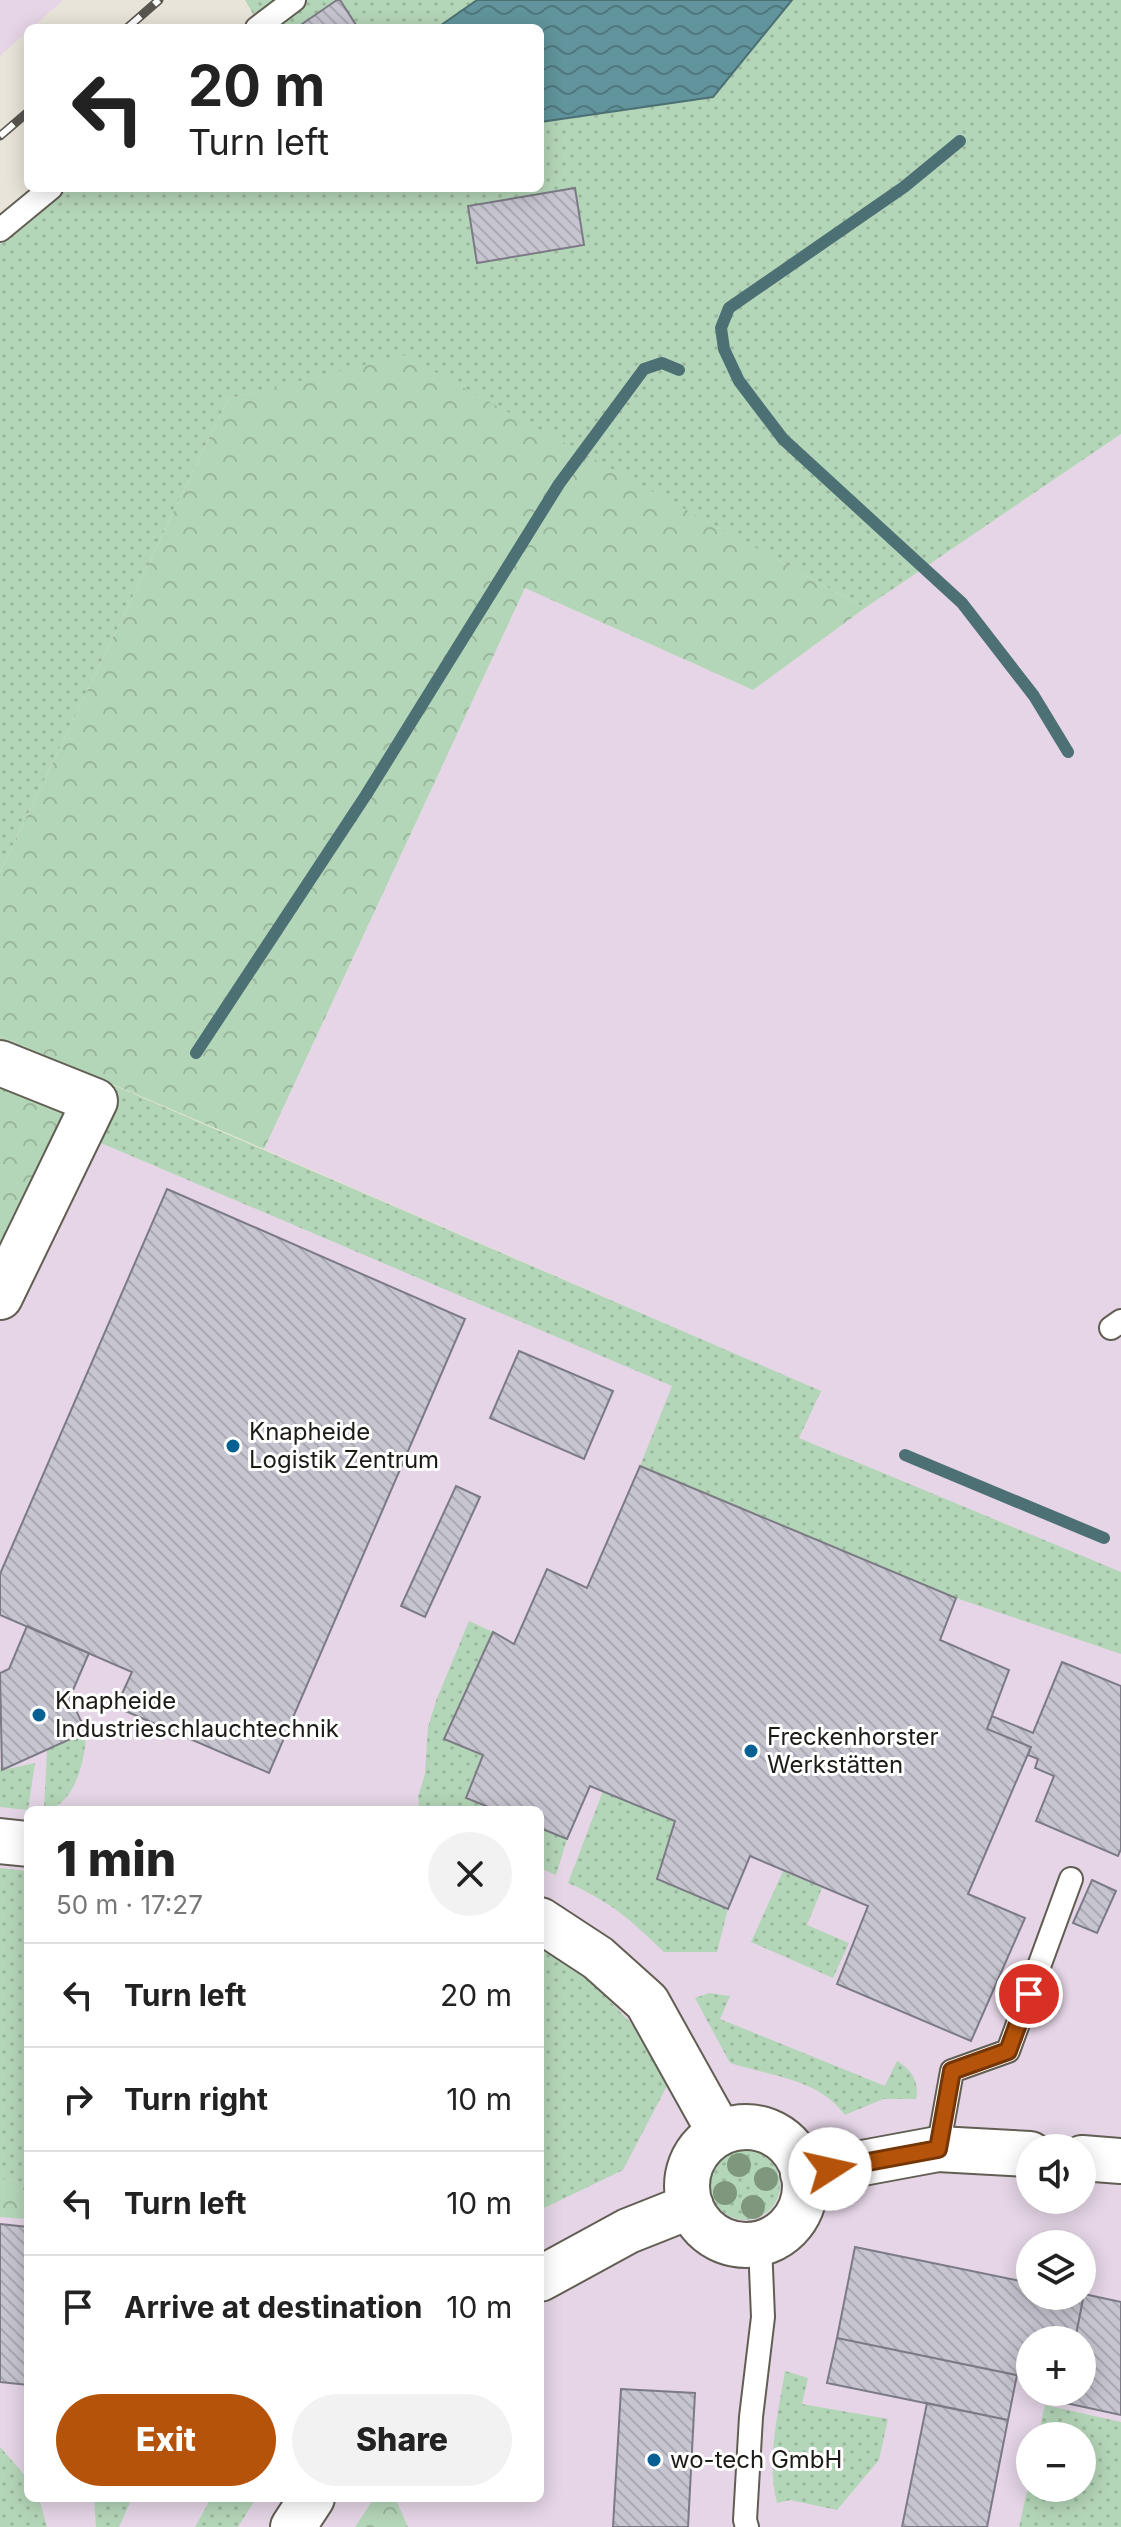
<!DOCTYPE html>
<html lang="en">
<head>
<meta charset="utf-8">
<style>
	body { margin:0; font-family:Inter,sans-serif; background:#f2f2f2; color:#222; height:100vh; display:flex; flex-direction:column; font-size:30px; white-space:nowrap }
	* { box-sizing:border-box; margin:0 }
	p { font-size:26px; color:#767676 }
	.icon { flex:none; width:44px; height:44px; fill:none; stroke:currentColor; stroke-width:2; stroke-linecap:round; stroke-linejoin:round }
	.map { position:relative; flex:1; overflow:hidden }
	.details { position:absolute; left:24px; top:1806px; width:520px; height:696px; display:flex; flex-direction:column; background:#fff; border-radius:12px; box-shadow:0 4px 20px #0003 }
	.details>* { flex:none }
	.top-card { position:absolute; left:24px; top:24px; width:520px; height:168px; border-radius:12px; box-shadow:0 4px 20px #0003; background:#fff; color:#222; overflow:hidden }
	.buttons { position:absolute; left:1016px; top:2134px; display:grid; gap:16px }
	.buttons a { display:grid; place-items:center; width:80px; height:80px; border-radius:50%; background:#fff; box-shadow:0 4px 20px #0003; font-size:40px }
	.pin { position:absolute; display:grid; place-items:center; width:68px; height:68px; color:#fff; margin:-34px; border:4px solid #fff; border-radius:50%; box-shadow:0 2px 8px #0007 }
	.me { position:absolute; width:88px; margin:-44px; rotate:80deg; stroke-linejoin:round; filter:drop-shadow(0 0 6px #0008) }
	.turn { display:flex; align-items:center; gap:28px; height:168px; padding:0 32px; font-size:36px }
	.turn .icon { width:104px; height:104px; stroke-width:2.5 }
	.turn b { display:block; font-size:56px; line-height:68px }
	.round { display:grid; place-items:center; flex:none; width:84px; height:84px; border-radius:42px; background:#f2f2f2 }
	.head { display:flex; align-items:center; justify-content:space-between; height:136px; padding:0 32px }
	h1 { font-size:48px; font-weight:800; line-height:60px }
	.action { display:flex; gap:16px; margin-top:auto; padding:16px 32px }
	.action a { flex:1; height:92px; border-radius:48px; background:#b45309; color:#fff; font-size:32px; font-weight:800; line-height:92px; text-align:center }
	.action a+a { background:#f2f2f2; color:#222 }
	ul { padding:0; list-style:none }
	li { display:flex; align-items:center; gap:24px; height:104px; padding:0 32px; border-top:2px solid #e0e0e0 }
	li div { flex:1 }
	li b { display:block; font-size:30px }
	li em { font-style:normal }
	.map>svg:first-child { display:block }
</style>
</head>
<body>
<div class="map">
<svg width="1121" height="2527" viewBox="0 0 1121 2527">
	<defs>
		<pattern id="green-dots" width="8" height="8" patternUnits="userSpaceOnUse" patternTransform="scale(2)"><rect width="8" height="8" fill="#b4d6b8"/><path d="M2 2h.1M6 6h.1" fill="none" stroke="#9ab79d" stroke-width="1.8" stroke-linecap="round"/></pattern>
		<pattern id="forest-crowns" width="20" height="18" patternUnits="userSpaceOnUse" patternTransform="scale(2)"><rect width="20" height="18" fill="#b4d6b8"/><path d="M2 6a3 3 0 1 1 6 0M12 15a3 3 0 1 1 6 0" fill="none" stroke="#9ab79d"/></pattern>
		<pattern id="water-waves" width="16" height="10" patternUnits="userSpaceOnUse" patternTransform="scale(2)"><rect width="16" height="10" fill="#61949c"/><path d="M0 5q4-4 8 0t8 0" fill="none" stroke="#4f787e"/></pattern>
		<pattern id="building-back-hatch" width="6" height="6" patternUnits="userSpaceOnUse" patternTransform="scale(2)"><rect width="6" height="6" fill="#c6c5d0"/><path d="M-1 5l2 2M0 0l6 6M5-1l2 2" fill="none" stroke="#aaa9b2"/></pattern>
	</defs>
	<rect width="100%" height="100%" fill="#e9e4d9"/>
	<!-- commercial -->
	<path fill="#e5d5e6" fill-rule="evenodd" d="M0 0H63L32 28H28V31L0 56Z
		M1121 434V2527H0V1100L798 1438 820 1391 264 1149 525 588 753 690 865 608ZM28 1810H540V2498H28ZM1030 2148H1082V2200H1030ZM1030 2244H1082V2296H1030ZM1030 2340H1082V2392H1030ZM1030 2436H1082V2488H1030Z"/>
	<!-- green -->
	<path fill="url(#green-dots)" d="M245 0H1121V434L865 608 404 356 228 399 0 872V244L68 188H540V28H261Z
		M0 1036 821 1391 799 1438 1121 1572V1654L956 1598 640 1466 672 1386 0 1100Z
		M469 1621 493 1632 444 1739 483 1755 466 1798 496 1810H419L418 1797 425 1774 428 1727 436 1701Z
		M86 1732C86 1758 75 1807 44 1810L47 1750Z
		M35 1763 28 1810 0 1807V1766L2 1770Z
		M603 1791 675 1821 657 1879 728 1909 717 1952H664C631 1920 611 1902 568 1883Z
		M540 1828 567 1839 556 1875 540 1868Z
		M0 1868 28 1871V2183L0 2179Z
		M783 1871 822 1888 807 1925 849 1943 833 1978 751 1942Z
		M540 1950 577 1966 639 2032 669 2082 623 2170 540 2210Z
		M709 1993 730 1996 720 2019 885 2086 897 2061C911 2069 920 2082 916 2099H883L845 2115C818 2078 770 2076 730 2063L695 1998Z
		M710 2185a35 35 0 1 1 70 0a35 35 0 1 1-70 0Z
		M785 2371 808 2378 802 2404 888 2419 879 2460 837 2510 790 2500 777 2503C766 2460 778 2415 785 2371Z
		M1045 2405 1121 2422V2527H1019L1030 2477V2488H1082V2436H1038Z
		M0 2447 28 2479V2498H39L47 2527H0Z
		M94 2498H132L119 2527H96Z
		M211 2498H256L238 2527H195Z"/>
	<!-- forest -->
	<path fill="url(#forest-crowns)" d="M404 355 865 608 753 690 525 588 264 1149 0 1036V872L228 399Z
		M0 1083 67 1107 0 1261Z
		M0 2179 28 2183V2219L0 2217Z
		M374 2498H395L408 2527H355Z"/>
	<!-- water -->
	<path fill="url(#water-waves)" stroke="#4d7074" stroke-width="2" d="M477 0H792L713 97 540 122V28H437Z"/>
	<g fill="none" stroke-linecap="round" stroke-linejoin="round">
		<!-- stream -->
		<path stroke="#4d7074" stroke-width="12" d="M960 141 904 187 729 308 721 328 724 349 739 381 783 439 962 603 1034 696 1068 752
			M196 1053 366 795 559 484 644 369 662 363 679 370
			M905 1455 1104 1538"/>
	</g>
	<!-- building -->
	<path fill="url(#building-back-hatch)" stroke="#7c7b85" stroke-width="2" d="M337 0H340L358 28H304L302 24Z
		M575 188 584 245 477 263 468 206Z
		M167 1189 465 1319 269 1773 116 1707 132 1672 0 1615V1574Z
		M519 1351 613 1391 584 1459 490 1418Z
		M640 1466 956 1598 940 1640 1009 1670 987 1729 1031 1747 968 1894 1025 1918 971 2041 837 1984 868 1906 750 1856 728 1909 657 1879 675 1821 590 1786 567 1839 540 1828V1810H496L466 1798 483 1755 444 1739 493 1632 514 1644 547 1569 587 1588Z
		M456 1486 480 1497 425 1617 401 1606Z
		M27 1626 89 1653 70 1697 86 1732 2 1770 0 1673 9 1669Z
		M1062 1662 1121 1686V1849L1118 1856 1036 1821 1054 1776 1035 1768 1038 1759 1028 1755 1031 1747 987 1729 992 1716 1033 1733Z
		M1092 1880 1116 1891 1097 1933 1073 1923Z
		M0 2224 28 2227V2385L0 2382Z
		M855 2247 1030 2283V2296L1084 2294 1075 2340H1030V2378L837 2338Z
		M1084 2294 1121 2302V2415L1061 2402 1064 2392H1082V2340H1075Z
		M837 2338 1017 2375 1008 2420 827 2383Z
		M621 2389 695 2393 688 2527H613Z
		M927 2403 1008 2420 987 2527H902Z"/>
	<g fill="none" stroke-linecap="round" stroke-linejoin="round">
		<defs>
			<path id="lane" d="M257 28 294 0
				M0 230 51 188
				M1111 1328 1121 1321
				M938 2149 952 2071 1008 2051 1071 1879
				M747 2527 745 2520 751 2417 763 2317 760 2244"/>
			<path id="street" d="M0 1063 95 1101 0 1297
				M0 1841 28 1844
				M540 1920 598 1958 647 2002 720 2133"/>
			<path id="secondary" d="M687 2186a59 59 0 1 1 118 0a59 59 0 1 1-118 0Z
				M1082 2158 1121 2161
				M803 2174 938 2149 1030 2154
				M540 2279 628 2231 691 2206
				M293 2527 312 2498"/>
		</defs>
		<!-- lane casing -->
		<use href="#lane" stroke="#625e54" stroke-width="26"/>
		<!-- street casing -->
		<use href="#street" stroke="#625e54" stroke-width="48"/>
		<!-- secondary casing -->
		<use href="#secondary" stroke="#625e54" stroke-width="48"/>
		<!-- lane -->
		<use href="#lane" stroke="#fff" stroke-width="22"/>
		<!-- street -->
		<use href="#street" stroke="#fff" stroke-width="44"/>
		<!-- secondary -->
		<use href="#secondary" stroke="#fff" stroke-width="44"/>
		<defs>
			<path id="rail" d="M127 28 159 0
				M0 136 28 112"/>
		</defs>
		<!-- rail casing -->
		<use href="#rail" stroke="#595650" stroke-width="9"/>
		<!-- rail -->
		<use href="#rail" stroke="#fff" stroke-width="6" stroke-dasharray="18" stroke-linecap="butt"/>
	</g>
	<!-- trees -->
	<g fill="#7f987d">
		<circle cx="739" cy="2165" r="12"/>
		<circle cx="766" cy="2179" r="12"/>
		<circle cx="725" cy="2193" r="12"/>
		<circle cx="753" cy="2207" r="12"/>
	</g>
	<g fill="none" stroke-linecap="round" stroke-linejoin="round">
		<defs>
			<path id="route" d="M830 2169 938 2149 952 2071 1008 2051 1029 1994"/>
		</defs>
		<!-- route casing -->
		<use href="#route" stroke="#753606" stroke-width="20"/>
		<!-- route -->
		<use href="#route" stroke="#b45309" stroke-width="14"/>
	</g>
	<!-- markers -->
	<g fill="#066091" stroke="#fff" stroke-width="3">
		<circle cx="233" cy="1446" r="8"/>
		<circle cx="39" cy="1715" r="8"/>
		<circle cx="751" cy="1751" r="8"/>
		<circle cx="654" cy="2460" r="8"/>
	</g>
	<g text-anchor="middle" stroke-width="6" stroke-linejoin="round" paint-order="stroke">
		<!-- poi labels -->
		<g font-size="24" fill="#1d1b17" stroke="#fff" text-anchor="start">
			<text x="249" y="1440">Knapheide<tspan x="249" dy="28">Logistik Zentrum</tspan></text>
			<text x="55" y="1709">Knapheide<tspan x="55" dy="28">Industrieschlauchtechnik</tspan></text>
			<text x="767" y="1745">Freckenhorster<tspan x="767" dy="28">Werkstätten</tspan></text>
			<text x="670" y="2468">wo-tech GmbH</text>
		</g>
	</g>
</svg>
<div class="buttons">
<a><svg class="icon" aria-label="sound" viewBox="0 0 24 24"><path d="M4 9h4l5-4v14l-5-4H4zM17 9q2 3 0 6"/></svg></a>
<a><svg class="icon" aria-label="layers" viewBox="0 0 24 24"><path d="M12 4l9 5-9 5-9-5zM3 14l9 5 9-5"/></svg></a>
<a>+</a>
<a>−</a>
</div>
<div class="pin" style="left:1029px;top:1994px;background:#d93025"><svg class="icon" aria-label="arrive" viewBox="0 0 24 24"><path d="M6 21V4h12l-3 4 3 4H6"/></svg></div>
<svg class="me" style="left:830px;top:2169px" viewBox="-20 -20 40 40"><circle r="19" fill="#fff"/><path d="M0-13L10 11 0 6-10 11z" fill="#b45309"/></svg>
<div class="top-card">
<div class="turn"><svg class="icon" aria-label="left" viewBox="0 0 24 24"><path d="M17 20v-9H6M10 6l-5 5 5 5"/></svg><div><b>20 m</b>Turn left</div></div>
</div>
<section class="details">
<div class="head"><div><h1>1 min</h1><p>50 m · 17:27</p></div><a class="round"><svg class="icon" aria-label="close" viewBox="0 0 24 24"><path d="M6 6l12 12M18 6L6 18"/></svg></a></div>
<ul>
<li><svg class="icon" aria-label="left" viewBox="0 0 24 24"><path d="M17 20v-9H6M10 6l-5 5 5 5"/></svg><div><b>Turn left</b></div><em>20 m</em></li>
<li><svg class="icon" aria-label="right" viewBox="0 0 24 24"><path d="M7 20v-9h11M14 6l5 5-5 5"/></svg><div><b>Turn right</b></div><em>10 m</em></li>
<li><svg class="icon" aria-label="left" viewBox="0 0 24 24"><path d="M17 20v-9H6M10 6l-5 5 5 5"/></svg><div><b>Turn left</b></div><em>10 m</em></li>
<li><svg class="icon" aria-label="arrive" viewBox="0 0 24 24"><path d="M6 21V4h12l-3 4 3 4H6"/></svg><div><b>Arrive at destination</b></div><em>10 m</em></li>
</ul>
<div class="action"><a>Exit</a><a>Share</a></div>
</section>
</div>
</body>
</html>
